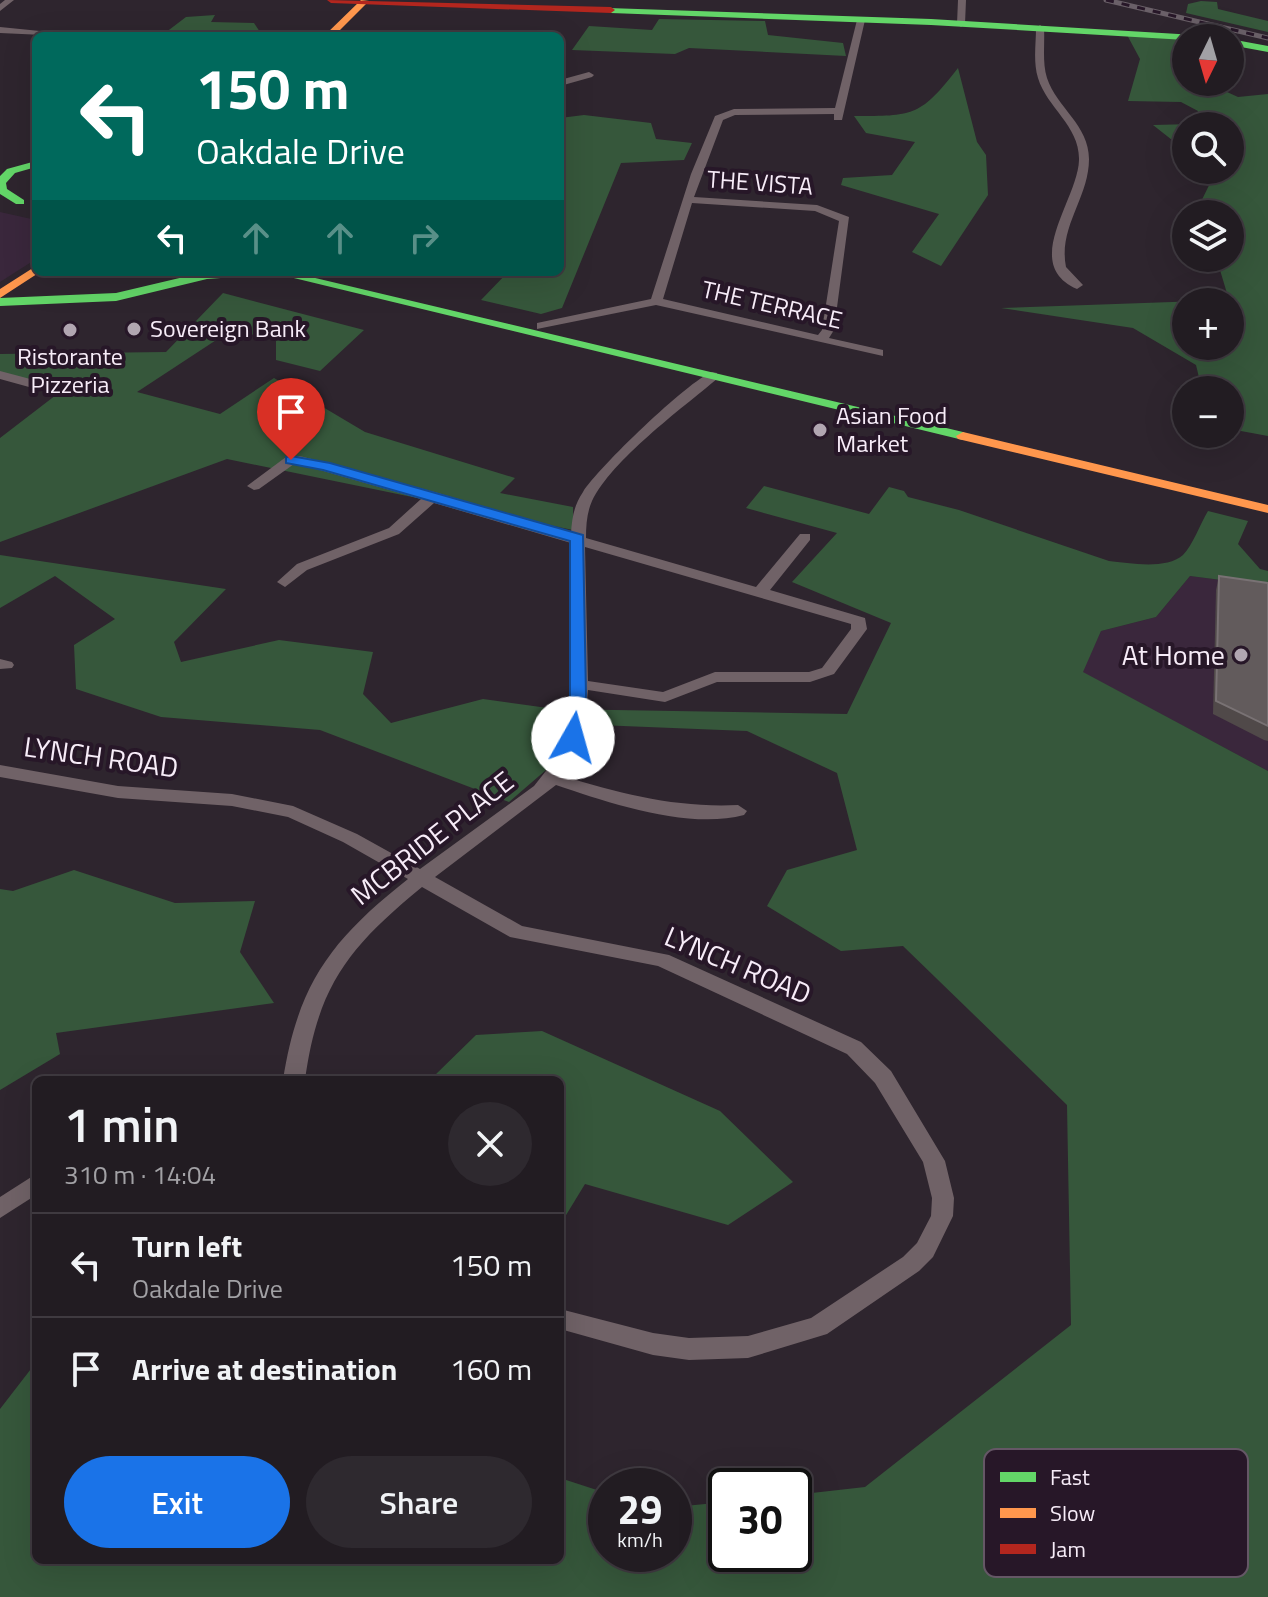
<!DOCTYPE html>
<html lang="en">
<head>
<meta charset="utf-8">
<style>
	body { margin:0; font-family:"Titillium Web",sans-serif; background:#2e292f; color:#f1f3f6; height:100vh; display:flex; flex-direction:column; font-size:30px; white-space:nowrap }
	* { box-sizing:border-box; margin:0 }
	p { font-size:26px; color:#a2a1a5 }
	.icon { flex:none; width:44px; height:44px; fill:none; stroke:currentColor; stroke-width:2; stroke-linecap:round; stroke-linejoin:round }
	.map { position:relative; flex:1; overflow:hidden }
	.panel { position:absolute; left:32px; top:1076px; width:532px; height:488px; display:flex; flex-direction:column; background:#221c22; border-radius:12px; box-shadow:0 8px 32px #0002,0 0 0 2px #3f3a40 }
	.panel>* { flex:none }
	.banner { position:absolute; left:32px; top:32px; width:532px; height:244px; border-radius:12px; box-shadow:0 8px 32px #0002,0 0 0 2px #3f3a40; background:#00695c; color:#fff; overflow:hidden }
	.needle { width:52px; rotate:185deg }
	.fabs { position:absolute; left:1172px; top:24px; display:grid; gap:16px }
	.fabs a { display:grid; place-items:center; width:72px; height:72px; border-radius:50%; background:#221c22; box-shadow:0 8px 32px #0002,0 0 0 2px #3f3a40; font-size:40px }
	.speed { position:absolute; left:588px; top:1468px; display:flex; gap:16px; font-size:40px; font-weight:700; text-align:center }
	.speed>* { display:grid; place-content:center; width:104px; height:104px; border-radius:50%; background:#221c22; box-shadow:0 8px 32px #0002,0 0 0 2px #3f3a40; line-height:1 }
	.speed small { font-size:20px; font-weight:400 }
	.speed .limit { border:4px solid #111; border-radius:12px; background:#fff; color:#111 }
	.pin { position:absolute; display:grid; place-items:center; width:68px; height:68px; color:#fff; margin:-82px -34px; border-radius:50% 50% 50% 0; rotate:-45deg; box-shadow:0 0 8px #0007 }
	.pin .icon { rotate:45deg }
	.me { position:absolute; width:88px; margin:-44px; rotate:7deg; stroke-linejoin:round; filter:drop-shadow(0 0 6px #0008) }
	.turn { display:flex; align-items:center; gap:28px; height:168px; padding:0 32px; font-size:36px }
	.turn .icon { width:104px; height:104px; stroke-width:2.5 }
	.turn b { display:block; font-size:56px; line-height:68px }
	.lanes { display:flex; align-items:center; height:76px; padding:0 32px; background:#0003; justify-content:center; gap:40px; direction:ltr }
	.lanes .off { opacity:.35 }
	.round { display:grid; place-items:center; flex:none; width:84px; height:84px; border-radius:42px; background:#2e292f }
	.head { display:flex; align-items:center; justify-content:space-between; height:136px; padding:0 32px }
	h1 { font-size:48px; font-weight:600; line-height:60px }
	.cta { display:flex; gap:16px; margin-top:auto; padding:16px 32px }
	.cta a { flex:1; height:92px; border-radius:48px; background:#1a73e8; color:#fff; font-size:32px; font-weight:600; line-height:92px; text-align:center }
	.cta a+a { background:#2e292f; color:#f1f3f6 }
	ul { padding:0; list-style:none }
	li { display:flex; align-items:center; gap:24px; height:104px; padding:0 32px; border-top:2px solid #3f3a40 }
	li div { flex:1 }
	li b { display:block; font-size:30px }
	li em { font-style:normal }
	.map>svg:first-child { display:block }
</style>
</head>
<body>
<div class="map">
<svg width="1268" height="1597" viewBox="0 0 1268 1597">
	<rect width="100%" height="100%" fill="#2e252e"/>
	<!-- built -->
	<path fill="#3a273c" d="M0 212 36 220V259L0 282Z
		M1190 576 1268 586V771L1082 672 1101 631 1156 617Z"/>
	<!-- forest -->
	<path fill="#36573b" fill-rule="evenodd" d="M1201 1 1217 2 1218 9 1268 21V32L1186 13 1188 4Z
		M215 15 211 22 254 23 262 35 161 36 186 17Z
		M659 19 765 21 768 35 843 43 846 56 689 48 675 54 572 50 589 26 652 30Z
		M1126 33 1176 36 1186 65V82H1205L1238 97 1268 94V436L1230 429V390H1202L1196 365 1133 328 1001 308 1229 300 1220 270 1183 264 1177 251 1186 232V258H1230V214H1195L1215 173 1211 170H1230V126H1186V151L1153 125 1194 124 1198 111 1181 102 1128 101 1140 59ZM1186 302H1230V346H1186Z
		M958 68 977 142 986 155 988 195 941 266 912 252 939 214 841 185 843 178 892 175 915 142 866 133 854 116C913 116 920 117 958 68Z
		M584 115 651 123 656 139 692 143 684 160 621 163 562 308 541 314 481 300 508 272H560V118Z
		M223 293 364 330 320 371 276 360V341L233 329 137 392 220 414 274 378 365 432 515 478 500 493 573 507V530L227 459 0 542V438L56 395 0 377V354L166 352Z
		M764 486 869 514 889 487 904 491 908 497 959 510 1109 561C1129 563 1166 570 1183 555 1193 545 1200 524 1208 511L1248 521 1238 544 1260 569 1268 571V586L1190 576 1156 617 1101 631 1083 672 1268 771V1597H0V1409L34 1365 36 1560H560V1478L606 1493V1554H674V1507L726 1502V1554H794V1495L865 1487 1071 1325 1067 1105 903 946 841 951 767 906 787 870 857 850 837 773 747 731 598 725 509 802 320 730 161 717 76 689 74 645 115 619 55 576 0 608V555L226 589 174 642 181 662 279 640 373 652 363 694 391 723 483 699 555 709 847 714 891 623 792 582 837 533 746 508Z
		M74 870 175 903 255 901 240 952 274 1003 56 1033 60 1054 0 1090V889L13 891Z
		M542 1031 720 1111 793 1182 728 1225 585 1184 560 1225V1080L432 1078 476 1035Z"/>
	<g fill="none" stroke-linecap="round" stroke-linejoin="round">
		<!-- street -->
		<path fill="#706267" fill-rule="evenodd" d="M5 0H14L0 11V4Z
			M958 0H966L965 24 961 27 957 24Z
			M861 17 865 20 842 120H834V114L735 115 723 120 694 197 817 205 849 217 834 330 829 338 883 350V356L656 305 537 329V323L651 299 691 174 715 116 734 109 835 108 857 20ZM692 203 815 211 839 221 822 330 818 335 663 299Z
			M1040 25 1044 28C1045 44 1042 62 1047 78 1057 108 1089 125 1089 159 1089 198 1058 227 1066 267L1083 285 1077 289C1020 264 1078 200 1079 160 1080 126 1047 108 1038 78 1033 62 1036 44 1036 28Z
			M0 27 60 33 65 36 0 33Z
			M589 72 594 75 592 77 560 86V80Z
			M0 371 34 380 36 383 29 387 0 379Z
			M712 372 717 373V379C681 409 612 460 592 501 587 512 586 525 586 538L756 587 800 534H810V540L770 590 865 618 867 629 834 674 810 682H717L665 702 588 690C586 722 579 749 563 776 621 794 677 808 738 805L747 811 744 815C689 830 609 803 556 785L435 877 522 926 669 955 861 1042 891 1071 945 1161 954 1198 953 1216 933 1257 919 1271 827 1334 748 1358 689 1360 653 1355 560 1329V1309L653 1333 689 1338 748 1336 811 1318 903 1257 917 1243 931 1216 932 1198 923 1162 875 1083 847 1054 658 966 510 937 422 887C349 947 318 985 305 1080H283C298 983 332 939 408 879L343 842 288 817 232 806 118 798 0 777V765L118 786 232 794 293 806 357 834 420 869 534 786 557 757 565 732 572 676 571 543 434 503 399 534 307 570 285 587 277 582 297 564 389 528 421 499 299 464H294L259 489 254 490 247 486 286 457 300 456 438 493 571 533C572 518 574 505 583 492 598 468 688 381 712 372ZM585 547 851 624V629L822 668 809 672H715L663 692 588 681Z
			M0 659 12 662 14 665 12 668 0 669Z
			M36 1174V1195L0 1218V1197Z"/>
		<!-- fast -->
		<path fill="#63d668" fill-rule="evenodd" d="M608 8 931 19 1195 35 1200 38 1186 40 931 25 611 13Z
			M1230 39 1268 46V52L1230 45Z
			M36 161V167L15 173 6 183 7 189 24 200V204H16L0 194V176L7 169Z
			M205 272H254L248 276 207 279 116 301 0 306V298L116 293Z
			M269 272H290L963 432 970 436 963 440Z"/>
		<!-- slow -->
		<path fill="#ff974d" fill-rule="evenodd" d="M361 0 369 1 334 36H324Z
			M36 266V272H40L0 298V289Z
			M963 432 1268 505V513L958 439 956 436Z"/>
		<!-- jam -->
		<path fill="#b3261e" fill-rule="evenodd" d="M327 0 611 7 615 10 611 13 331 3Z"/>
		<defs>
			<path id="rail" d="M1106 0 1268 38"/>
		</defs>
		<!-- rail casing -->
		<use href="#rail" stroke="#6a6068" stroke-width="5"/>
		<!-- rail -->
		<use href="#rail" stroke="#271728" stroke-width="3" stroke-dasharray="8" stroke-linecap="butt"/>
	</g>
	<!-- wall -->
	<path fill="#504949" d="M1219 576 1268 583V741L1264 740 1213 714 1216 590Z"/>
	<!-- building -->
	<path fill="#625b5c" stroke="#797274" stroke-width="2" d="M1219 576 1268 583V726L1216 701Z"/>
	<!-- route -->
	<path fill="#1a73e8" stroke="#114b97" stroke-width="2" d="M291 456 330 463 583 535 586 696 579 742 573 744 564 738 570 696V541L323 470 286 463V457Z"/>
	<!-- markers -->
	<g fill="#b1a6b1" stroke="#271728" stroke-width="3">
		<circle cx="134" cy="329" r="8"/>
		<circle cx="70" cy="330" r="8"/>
		<circle cx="820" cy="430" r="8"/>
		<circle cx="1241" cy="655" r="8"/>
	</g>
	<g text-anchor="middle" stroke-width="8" stroke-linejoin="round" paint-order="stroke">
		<!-- far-street labels -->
		<g font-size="24" fill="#f7ecf8" stroke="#271728">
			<text transform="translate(760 183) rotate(4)" y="8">THE VISTA</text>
			<text transform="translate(772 305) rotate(13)" y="8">THE TERRACE</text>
		</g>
		<!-- far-poi labels -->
		<g font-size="24" fill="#f7ecf8" stroke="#271728" text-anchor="start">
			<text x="150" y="337">Sovereign Bank</text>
			<text x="70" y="365" text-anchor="middle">Ristorante<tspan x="70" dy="28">Pizzeria</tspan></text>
			<text x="836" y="424">Asian Food<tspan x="836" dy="28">Market</tspan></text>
		</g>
		<!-- poi labels -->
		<g font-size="28" fill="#f7ecf8" stroke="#271728" text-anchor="end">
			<text x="1225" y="665">At Home</text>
		</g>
		<!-- street labels -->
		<g font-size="28" fill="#f7ecf8" stroke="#271728">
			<text transform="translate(101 757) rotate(8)" y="10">LYNCH ROAD</text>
			<text transform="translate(432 838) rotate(-38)" y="10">MCBRIDE PLACE</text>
			<text transform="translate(738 965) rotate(23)" y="10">LYNCH ROAD</text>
		</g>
	</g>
	<!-- legend -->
	<rect x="984" y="1449" width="264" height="128" rx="12" fill="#271728" stroke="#655766" stroke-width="2"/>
	<rect x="1000" y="1472" width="36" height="10" fill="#63d668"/>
	<rect x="1000" y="1508" width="36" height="10" fill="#ff974d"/>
	<rect x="1000" y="1544" width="36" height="10" fill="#b3261e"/>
	<g font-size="22" fill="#f7ecf8">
		<text x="1050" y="1485">Fast</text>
		<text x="1050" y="1521">Slow</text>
		<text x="1050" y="1557">Jam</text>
	</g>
</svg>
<div class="fabs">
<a><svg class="needle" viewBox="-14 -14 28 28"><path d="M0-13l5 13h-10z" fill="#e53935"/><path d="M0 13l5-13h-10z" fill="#a2a1a5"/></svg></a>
<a><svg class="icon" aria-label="search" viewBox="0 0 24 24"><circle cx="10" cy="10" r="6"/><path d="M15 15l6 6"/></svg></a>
<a><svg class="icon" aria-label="layers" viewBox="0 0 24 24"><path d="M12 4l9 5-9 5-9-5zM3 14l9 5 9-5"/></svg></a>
<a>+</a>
<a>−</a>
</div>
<div class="speed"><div>29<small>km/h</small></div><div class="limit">30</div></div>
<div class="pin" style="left:291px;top:460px;background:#d93025"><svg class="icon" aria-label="arrive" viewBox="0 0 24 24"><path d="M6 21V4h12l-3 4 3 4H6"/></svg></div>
<svg class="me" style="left:573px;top:738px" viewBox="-20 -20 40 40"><circle r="19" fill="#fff"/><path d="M0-13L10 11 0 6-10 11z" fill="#1a73e8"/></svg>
<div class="banner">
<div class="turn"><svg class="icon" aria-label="left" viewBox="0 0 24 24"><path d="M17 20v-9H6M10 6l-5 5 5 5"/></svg><div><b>150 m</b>Oakdale Drive</div></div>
<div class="lanes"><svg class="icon" aria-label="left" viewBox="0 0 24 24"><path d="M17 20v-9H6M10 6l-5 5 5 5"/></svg><svg class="icon off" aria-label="ahead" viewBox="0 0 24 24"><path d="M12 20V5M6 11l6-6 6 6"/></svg><svg class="icon off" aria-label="ahead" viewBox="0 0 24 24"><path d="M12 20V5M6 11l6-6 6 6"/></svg><svg class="icon off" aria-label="right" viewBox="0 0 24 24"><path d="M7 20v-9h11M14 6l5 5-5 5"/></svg></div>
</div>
<section class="panel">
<div class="head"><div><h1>1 min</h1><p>310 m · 14:04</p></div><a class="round"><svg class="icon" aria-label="close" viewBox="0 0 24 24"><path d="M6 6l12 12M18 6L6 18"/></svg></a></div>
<ul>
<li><svg class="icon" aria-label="left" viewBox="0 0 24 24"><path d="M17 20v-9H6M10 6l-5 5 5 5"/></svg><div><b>Turn left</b><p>Oakdale Drive</p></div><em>150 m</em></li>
<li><svg class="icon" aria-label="arrive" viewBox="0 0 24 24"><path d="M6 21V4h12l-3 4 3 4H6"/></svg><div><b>Arrive at destination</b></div><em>160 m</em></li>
</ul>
<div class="cta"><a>Exit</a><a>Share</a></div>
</section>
</div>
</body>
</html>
